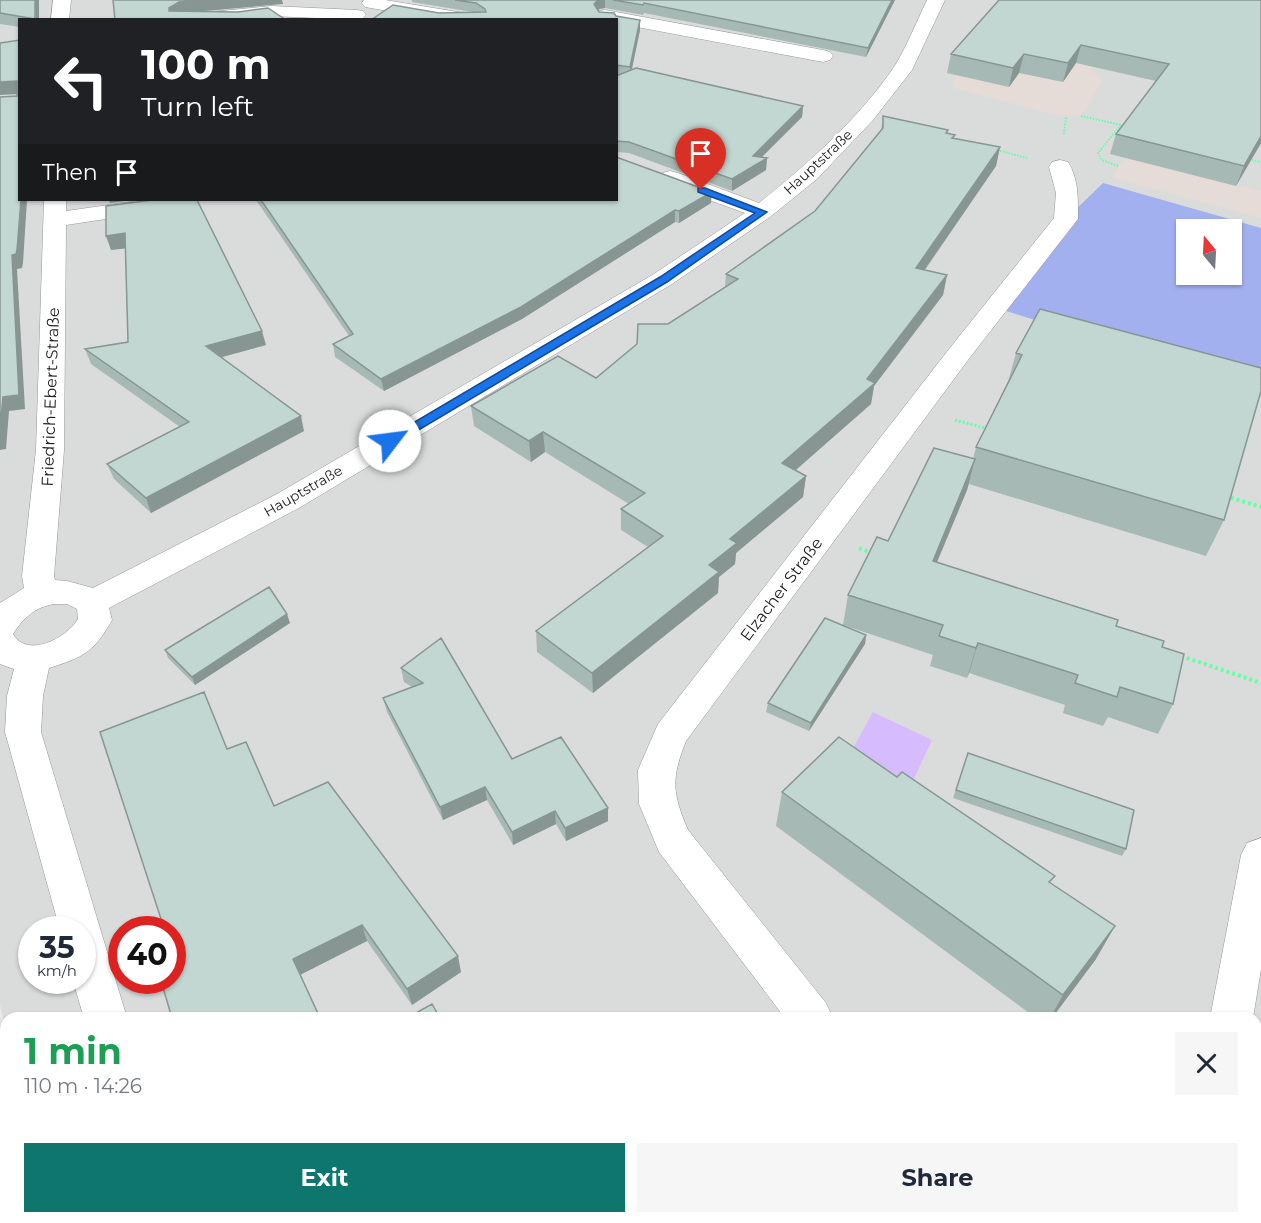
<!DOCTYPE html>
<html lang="en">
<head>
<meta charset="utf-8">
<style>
	body { margin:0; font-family:Montserrat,sans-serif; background:#f6f6f7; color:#1f2937; height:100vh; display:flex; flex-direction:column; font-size:22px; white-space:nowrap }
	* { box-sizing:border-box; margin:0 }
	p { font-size:20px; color:#747a83 }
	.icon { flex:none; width:33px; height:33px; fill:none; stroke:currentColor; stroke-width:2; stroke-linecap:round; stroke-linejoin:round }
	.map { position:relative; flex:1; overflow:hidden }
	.drawer { position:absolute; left:0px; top:1012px; width:1262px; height:212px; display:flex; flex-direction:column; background:#fff; border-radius:18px 18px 0 0; box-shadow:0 2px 4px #0004 }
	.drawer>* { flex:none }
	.top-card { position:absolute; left:18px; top:18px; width:600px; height:183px; border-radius:0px; box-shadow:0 2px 4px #0004; background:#202124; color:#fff; overflow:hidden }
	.needle { width:39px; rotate:342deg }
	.controls { position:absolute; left:1176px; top:219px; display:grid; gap:12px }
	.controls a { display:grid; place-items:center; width:66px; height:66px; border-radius:0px; background:#fff; box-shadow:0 2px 4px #0004; font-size:30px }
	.speed { position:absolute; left:18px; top:916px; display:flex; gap:12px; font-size:30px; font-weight:700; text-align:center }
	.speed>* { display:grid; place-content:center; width:78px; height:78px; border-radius:50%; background:#fff; box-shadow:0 2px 4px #0004; line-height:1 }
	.speed small { font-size:15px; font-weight:400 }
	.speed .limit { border:9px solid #d22; background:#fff; color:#111 }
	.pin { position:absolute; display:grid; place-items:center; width:51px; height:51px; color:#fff; margin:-62px -26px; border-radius:50% 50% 50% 0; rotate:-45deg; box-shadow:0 0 6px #0007 }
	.pin .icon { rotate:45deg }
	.me { position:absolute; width:66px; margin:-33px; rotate:60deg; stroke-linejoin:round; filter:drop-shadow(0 0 4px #0008) }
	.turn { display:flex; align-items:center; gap:21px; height:126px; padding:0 24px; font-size:27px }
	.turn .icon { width:78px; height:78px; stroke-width:2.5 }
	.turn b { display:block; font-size:42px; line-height:51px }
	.then { display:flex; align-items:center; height:57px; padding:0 24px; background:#0003; gap:12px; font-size:22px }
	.round { display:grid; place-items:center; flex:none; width:63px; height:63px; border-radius:0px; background:#f6f6f7 }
	.overview { display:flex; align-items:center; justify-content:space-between; height:102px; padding:0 24px }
	h1 { font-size:36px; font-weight:700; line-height:45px; color:#1e9e55 }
	.primary-button { display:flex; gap:12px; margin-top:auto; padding:12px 24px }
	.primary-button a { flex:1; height:69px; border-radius:0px; background:#0f766e; color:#fff; font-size:24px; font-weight:700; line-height:69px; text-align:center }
	.primary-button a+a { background:#f6f6f7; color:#1f2937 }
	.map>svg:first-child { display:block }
</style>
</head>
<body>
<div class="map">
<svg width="1261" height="1223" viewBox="0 0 1261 1223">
	<rect width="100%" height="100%" fill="#e2f0ef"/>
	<!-- residential -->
	<path fill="#dadcdb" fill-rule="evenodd" d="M0 0H1261V1223H0ZM20 20H616V200H20ZM1186 230H1232V274H1186ZM32 930H82V981H32ZM122 930H172V981H122ZM6 1018H1256V1218H6Z"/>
	<!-- grass -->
	<path fill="#a3b0ef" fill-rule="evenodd" d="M1103 183 1261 228V392L997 308 1066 219ZM1186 230H1232V274H1186Z"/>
	<!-- park -->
	<path fill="#d6bbfe" d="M873 712 932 740 905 798 846 761Z"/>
	<!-- parking -->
	<path fill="#e9e9e9" d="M0 1005 6 1030V1218H53L54 1223H0Z"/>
	<!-- plaza -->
	<path fill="#e5dbd7" d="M1096 36 1118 37 1090 69 1103 80 1081 116 1056 115 953 88 956 75 1019 73Z
		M1127 158 1261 191V218L1113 178 1118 166Z"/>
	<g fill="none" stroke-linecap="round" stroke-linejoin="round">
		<defs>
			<path id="minor" d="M53 0H71L69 20H51Z
				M364 0H385L476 15 485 20H440L365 7 362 3Z
				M927 0H945L912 70 873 120 817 179 770 217 672 284 299 508 109 608 112 620C94 652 84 657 49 668L43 696 41 732 127 1018H84L73 981H82V930H60L5 732 7 696 14 669 0 664V603L24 588 22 576 36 450 44 200H66V211L144 200H196L193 205 185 207 66 225 64 450 54 576 55 580 67 581 93 588 277 494 654 274 745 213 662 183 659 178 662 173 670 171 678 173 759 203C808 164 856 121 892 70 906 49 916 23 927 0ZM54 604H67L77 609 78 619C67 638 27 659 13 634 23 618 35 607 54 604Z
				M271 6 357 10 363 11 366 15 361 20 271 16 240 20H173L182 15Z
				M605 10 823 50 830 52 833 56 830 60 823 62 616 23V20L599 19 596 15 599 11Z
				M1060 160 1068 162C1079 179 1078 200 1078 219L971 356 686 741C671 779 672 792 688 830L826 1003 833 1018H785L659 852 639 804 638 770 658 724 953 344 1054 218 1056 193 1049 167 1052 162Z
				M1261 838V969L1253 1018H1210L1241 855 1247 843Z
				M138 1218H186L188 1223H140Z
				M943 1218H992L994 1223H945Z
				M1169 1218H1217L1216 1223H1168Z"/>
		</defs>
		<!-- minor casing -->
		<use href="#minor" stroke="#979797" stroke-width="1"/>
		<!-- path-far2 -->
		<path stroke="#64ffa6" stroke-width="2" stroke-dasharray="1.5 1.5" stroke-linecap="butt" d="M1081 116 1121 125
			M1064 134 1066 117
			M997 150 1027 158
			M1252 160 1261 162
			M1118 166 1102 160 1098 153 1121 125"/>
		<!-- path-far1 -->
		<path stroke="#64ffa6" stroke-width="3" stroke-dasharray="2 2" stroke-linecap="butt" d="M955 420 989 429"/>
		<!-- path -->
		<path stroke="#64ffa6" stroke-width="4" stroke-dasharray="3 3" stroke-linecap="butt" d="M1225 496 1261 507
			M859 548 875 554
			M1181 656 1261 683"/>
		<!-- minor -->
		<use href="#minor" fill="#fff" fill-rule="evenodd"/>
	</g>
	<!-- wall -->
	<path fill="#a7b9b5" d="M0 0H39V20H20V27L0 24Z
		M412 0H895L866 57 644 13 643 15 605 8 599 9 598 10 599 12 616 16 640 30 632 70 803 106 802 117 761 157 767 158 766 170 732 191 629 153 616 152V76L619 75H616V20L439 13 473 12 412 2Z
		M1261 0V143L1236 186 1110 154 1116 134 1156 81 1076 63 1063 82 1019 73 1009 87 947 73 951 54Z
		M883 116 955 135 954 139 1000 147 996 166 925 270 947 275 943 295 874 386 871 404 795 470 806 476 803 497 736 553 735 564 719 577 718 593 593 693 537 652 536 631 648 547 621 530V509L629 504 545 452 531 462 474 426 471 406 596 378 668 324 725 287 726 274 815 211 881 131Z
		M152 200 266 345 222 357 304 431 151 513 114 479 107 464 180 427 91 364 85 349 128 342 125 248 111 250Z
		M256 200H616L711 203 679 223 675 222 522 319 384 391 335 357 333 344 349 336Z
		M1040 309 1224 520 1206 556 969 484 967 490 937 562 1116 626 1162 647 1173 704 1158 734 1108 717 1103 726 1063 713 1065 705 969 673 967 678 930 666 933 655 843 625 848 595 888 541 973 459 976 447 1008 382 1016 353Z
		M290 623 195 685 168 658 165 650Z
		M866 635 865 644 809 731 766 712 768 703Z
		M441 638 512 759 608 821 566 841 556 824 513 845 487 800 443 820 387 712 383 698 412 687 404 682 401 668Z
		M227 749 274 806 461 972 412 1005 367 941 300 974 164 928Z
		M968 753 1126 849 1122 856 953 798Z
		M782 792 1051 883 1096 959 1052 1018H1036L776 826Z"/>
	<!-- shaded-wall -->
	<path fill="#889693" d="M35 0H39V20H36Z
		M209 0H282L283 4 182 13 169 11V8L179 2Z
		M598 0H605V8L599 9 594 14V4Z
		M892 0H895L866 57 868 48Z
		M640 20V30L630 77V67Z
		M1081 45 1076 63 1063 82 1068 63Z
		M1024 54 1019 73 1009 87 1013 68Z
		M17 81 20 94 0 95V82Z
		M803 106 802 117 752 167 753 156Z
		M1261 136V143L1236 186 1244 166Z
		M1000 147 996 166 912 288 916 268Z
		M767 158 766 170 732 191V179Z
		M712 192 711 203 679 223V211Z
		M21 200H27L23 263 22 268 17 269 25 409 9 411 6 449 0 450V429L12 255Z
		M109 200H131L110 203Z
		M675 210V222L522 319 384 391 381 379Z
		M125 233 129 248 111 250 106 236Z
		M947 275 943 295 874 386 871 404 780 484 782 463 867 379Z
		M262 331 266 345 211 360 206 346Z
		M301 416 304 431 151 513 146 498Z
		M543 432 545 452 531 462 529 441Z
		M975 459 967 490 925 591 933 561Z
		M806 476 803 497 736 553 735 564 719 577 718 593 593 693 592 673 730 539Z
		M287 614 290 623 195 685 192 677Z
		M866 635 865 644 809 731 811 723Z
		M978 643 969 673 967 678 976 648Z
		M485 787 487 800 443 820 440 807Z
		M608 808V821L566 841 565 828Z
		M555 811 556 824 513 845 512 832Z
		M362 925 367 941 300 975 293 959Z
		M1115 926 1096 959 1052 1018H1050L1063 995Z
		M458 956 461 972 412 1005 407 989Z
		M399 1218H414L406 1223H401Z"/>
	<!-- building -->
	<path fill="#c2d7d2" stroke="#889693" stroke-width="1.5" d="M0 0H35V19L0 13Z
		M113 0H209L179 2 169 8V11L238 12 268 8 286 20H115Z
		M455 0H598L594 4 599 12 614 13 616 16 640 20 630 67 616 65V20H371L393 5 439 13 486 12 485 9 476 3Z
		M613 0H892L868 48 644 3 643 5Z
		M999 0H1261V136L1244 166 1116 134 1169 64 1081 45 1068 63 1024 54 1013 68 951 54Z
		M20 40V200H21L17 250 16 254 12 255 19 395 3 397 0 429V97L17 96V81L0 82V43Z
		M636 68 803 106 753 156 767 158 732 179 629 142 616 141V76Z
		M883 116 948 130 946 133 955 135 952 138 1000 147 916 268 947 275 867 379 875 383 782 463 806 476 730 539 737 543 709 565 719 572 592 673 536 631 663 536 621 509 645 493 543 432 529 441 471 406 558 356 596 378 637 344 638 324H668L738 279 726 274 815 211 883 128Z
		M616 157 712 192 679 211 675 210 521 307 381 379 333 344 353 334 261 200H616Z
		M152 200H197L262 331 206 346 301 416 146 498 107 464 189 422 85 349 128 342 125 233 106 236V206Z
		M1040 309 1261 368V391L1224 520 976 447 1022 355 1016 353Z
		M934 448 975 459 933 561 1118 620 1116 626 1164 641 1162 647 1184 654 1173 704 1120 687 1117 697 1075 683 1078 675 978 643 976 648 939 636 943 625 848 595 877 537 888 541Z
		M269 587 287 614 192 677 165 650Z
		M825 618 866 635 811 723 768 703Z
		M441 638 512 759 561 737 608 808 565 828 555 811 512 832 485 787 440 807 383 698 423 683 401 668Z
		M204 692 227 749 246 742 274 806 328 782 458 956 407 989 362 925 293 959 320 1018H172L161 981H172V930H159L164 928 100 732Z
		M839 737 897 777 902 772 1055 876 1049 882 1115 926 1063 995 782 792Z
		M968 753 1134 810 1126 849 956 790Z
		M432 1004 440 1018H407Z
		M223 1218H399L402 1223H225Z
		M667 1218H910L914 1223H670Z"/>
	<!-- route -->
	<path fill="#1a73e8" stroke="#114b97" stroke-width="1.5" d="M698 188H705L767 212 667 282 395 444H386V439L660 277 755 213 698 192Z"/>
	<g text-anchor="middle" stroke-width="5" stroke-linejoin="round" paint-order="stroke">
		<!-- far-street labels -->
		<g font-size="14" fill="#1d1d1d" stroke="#fff">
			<text transform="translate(818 162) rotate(-43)" y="5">Hauptstraße</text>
			<text transform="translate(303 491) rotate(-30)" y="5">Hauptstraße</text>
		</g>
		<!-- street labels -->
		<g font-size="16" fill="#1d1d1d" stroke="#fff">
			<text transform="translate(50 397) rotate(-88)" y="6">Friedrich-Ebert-Straße</text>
			<text transform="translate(781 589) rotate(-53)" y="6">Elzacher Straße</text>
		</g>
	</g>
</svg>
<div class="controls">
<a><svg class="needle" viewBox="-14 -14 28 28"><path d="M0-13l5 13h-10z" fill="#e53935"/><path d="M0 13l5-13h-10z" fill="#747a83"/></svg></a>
</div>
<div class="speed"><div>35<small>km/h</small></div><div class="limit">40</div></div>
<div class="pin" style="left:701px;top:190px;background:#d93025"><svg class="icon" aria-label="arrive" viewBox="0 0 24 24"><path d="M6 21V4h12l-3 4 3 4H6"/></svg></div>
<svg class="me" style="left:390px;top:441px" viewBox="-20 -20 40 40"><circle r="19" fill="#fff"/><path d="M0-13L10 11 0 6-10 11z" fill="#1a73e8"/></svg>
<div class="top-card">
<div class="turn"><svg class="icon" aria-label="left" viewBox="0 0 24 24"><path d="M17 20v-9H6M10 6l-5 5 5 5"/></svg><div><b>100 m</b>Turn left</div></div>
<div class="then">Then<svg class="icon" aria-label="arrive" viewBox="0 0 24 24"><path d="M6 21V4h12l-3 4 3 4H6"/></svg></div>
</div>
<section class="drawer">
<div class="overview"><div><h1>1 min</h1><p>110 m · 14:26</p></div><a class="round"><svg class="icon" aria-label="close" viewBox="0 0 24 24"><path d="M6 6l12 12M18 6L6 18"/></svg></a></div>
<div class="primary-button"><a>Exit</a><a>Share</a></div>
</section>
</div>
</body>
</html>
